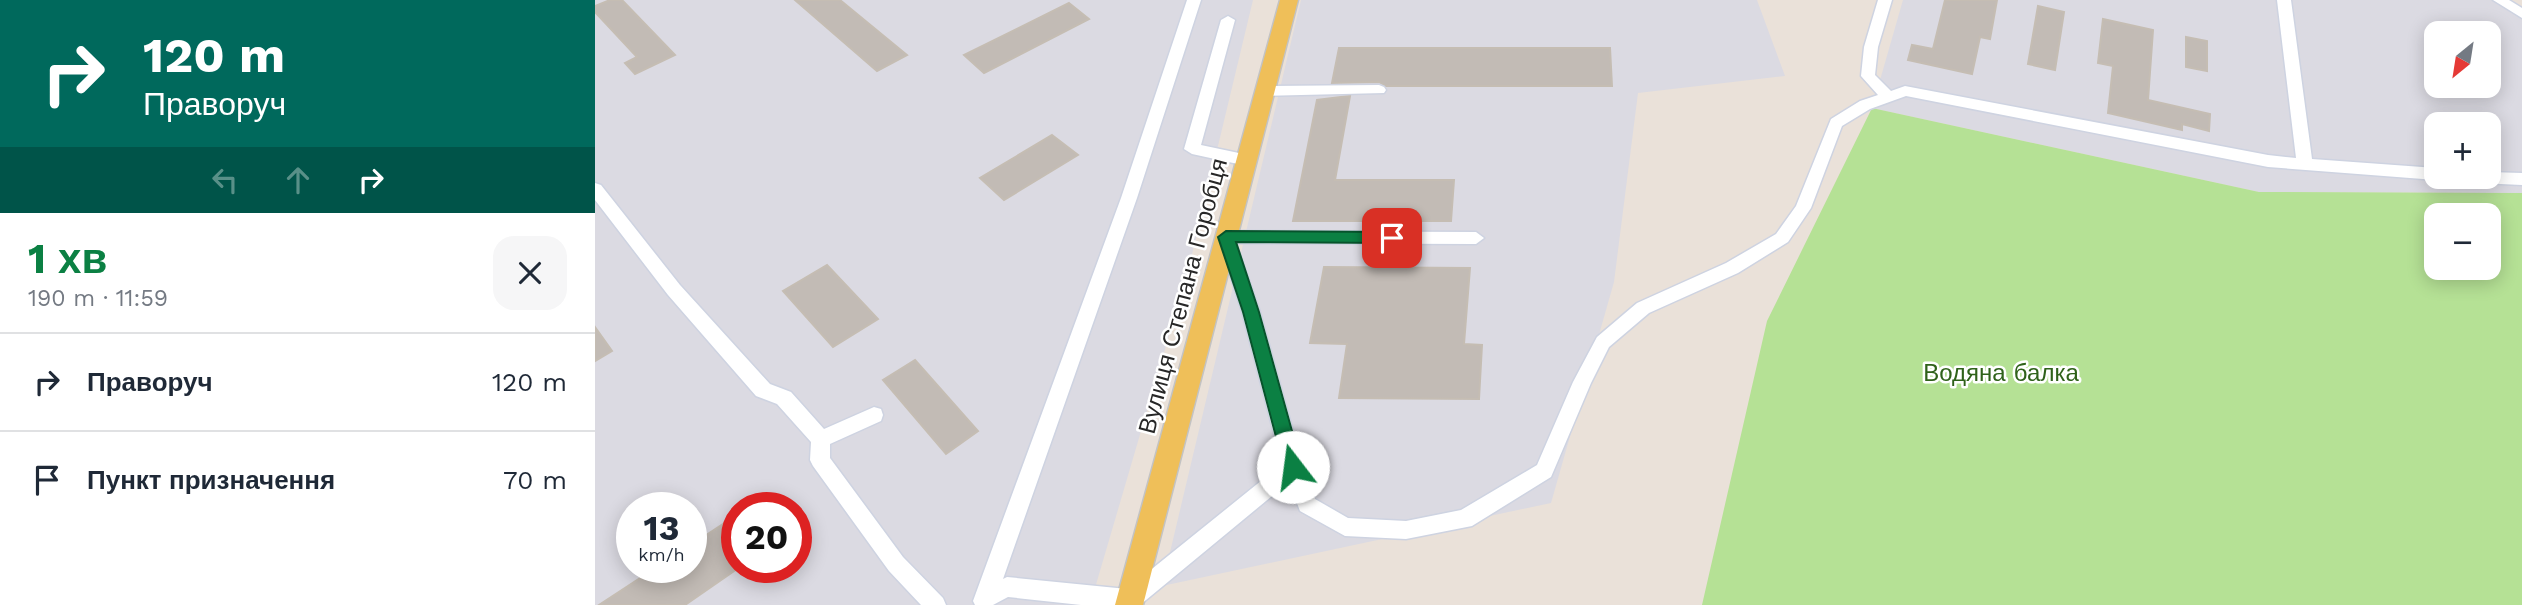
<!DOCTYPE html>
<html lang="uk">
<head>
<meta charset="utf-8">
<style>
	body { margin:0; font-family:"Work Sans",sans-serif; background:#f6f6f7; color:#1f2937; height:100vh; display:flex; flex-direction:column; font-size:26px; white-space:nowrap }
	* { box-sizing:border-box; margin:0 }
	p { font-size:23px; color:#747a83 }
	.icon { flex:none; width:38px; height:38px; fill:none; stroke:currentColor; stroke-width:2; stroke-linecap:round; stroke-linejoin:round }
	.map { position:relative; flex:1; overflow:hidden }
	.side { display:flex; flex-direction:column; background:#fff; width:595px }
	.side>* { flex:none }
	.banner { background:#00695c; color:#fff; overflow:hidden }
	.needle { width:46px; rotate:210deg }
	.fabs { position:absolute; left:1829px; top:21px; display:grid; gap:14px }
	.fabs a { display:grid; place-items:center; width:77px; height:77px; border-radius:14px; background:#fff; box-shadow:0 4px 18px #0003; font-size:35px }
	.speed { position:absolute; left:21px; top:492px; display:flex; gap:14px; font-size:35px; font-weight:700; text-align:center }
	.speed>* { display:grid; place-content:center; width:91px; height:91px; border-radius:50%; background:#fff; box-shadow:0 4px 18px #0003; line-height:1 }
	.speed small { font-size:18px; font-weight:400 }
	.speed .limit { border:10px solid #d22; background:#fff; color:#111 }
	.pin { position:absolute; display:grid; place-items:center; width:60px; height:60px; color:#fff; margin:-30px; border-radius:14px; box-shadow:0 4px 10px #0006 }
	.me { position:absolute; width:77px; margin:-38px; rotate:345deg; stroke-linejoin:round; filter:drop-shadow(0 0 5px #0008) }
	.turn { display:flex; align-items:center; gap:24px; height:147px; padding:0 28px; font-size:32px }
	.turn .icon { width:91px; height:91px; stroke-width:2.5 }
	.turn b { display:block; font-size:49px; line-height:60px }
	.lanes { display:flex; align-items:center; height:66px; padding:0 28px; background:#0003; justify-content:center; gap:35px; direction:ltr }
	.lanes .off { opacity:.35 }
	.round { display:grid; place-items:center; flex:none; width:74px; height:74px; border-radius:21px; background:#f6f6f7 }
	.headline { display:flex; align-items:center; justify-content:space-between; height:119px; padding:0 28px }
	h1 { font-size:42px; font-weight:700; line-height:52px; color:#0b8043 }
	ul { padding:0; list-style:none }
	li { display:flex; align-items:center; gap:21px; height:98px; padding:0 28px; border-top:2px solid #e0e1e3 }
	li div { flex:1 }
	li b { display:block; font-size:26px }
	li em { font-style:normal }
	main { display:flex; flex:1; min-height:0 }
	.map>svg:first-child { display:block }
</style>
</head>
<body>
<main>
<section class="side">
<div class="banner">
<div class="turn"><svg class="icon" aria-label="right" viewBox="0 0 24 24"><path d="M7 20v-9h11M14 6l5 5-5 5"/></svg><div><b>120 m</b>Праворуч</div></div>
<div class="lanes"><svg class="icon off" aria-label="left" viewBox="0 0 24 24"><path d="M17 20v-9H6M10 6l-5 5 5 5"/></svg><svg class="icon off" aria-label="ahead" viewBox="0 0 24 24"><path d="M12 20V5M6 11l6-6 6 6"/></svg><svg class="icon" aria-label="right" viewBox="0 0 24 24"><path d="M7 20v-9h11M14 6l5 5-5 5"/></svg></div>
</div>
<div class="headline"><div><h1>1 хв</h1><p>190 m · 11:59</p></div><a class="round"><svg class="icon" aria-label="close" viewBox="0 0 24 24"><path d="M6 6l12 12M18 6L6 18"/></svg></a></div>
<ul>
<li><svg class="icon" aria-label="right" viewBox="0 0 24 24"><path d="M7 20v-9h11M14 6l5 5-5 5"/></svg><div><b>Праворуч</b></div><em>120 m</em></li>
<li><svg class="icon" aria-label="arrive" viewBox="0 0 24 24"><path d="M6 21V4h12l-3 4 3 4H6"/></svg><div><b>Пункт призначення</b></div><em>70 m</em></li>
</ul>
</section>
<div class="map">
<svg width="1927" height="605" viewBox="0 0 1927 605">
	<rect width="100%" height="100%" fill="#eae1d9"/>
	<!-- industrial -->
	<path fill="#dbdae2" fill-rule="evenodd" d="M0 0H658L593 271 495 605H0ZM37 508H96V567H37ZM142 508H201V567H142Z
		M706 0H1162L1190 76 1043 93 1019 282 956 503 567 586Z
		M1308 0H1914L1927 9V193L1664 192 1277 108ZM1841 33H1894V86H1841ZM1841 124H1894V177H1841Z"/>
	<!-- green -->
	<path fill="#b5e195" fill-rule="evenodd" d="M1277 108 1664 192 1927 193V605H1107L1172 321ZM1841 215H1894V268H1841Z"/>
	<!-- building -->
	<path fill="#c2bbb5" stroke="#c5bdb3" stroke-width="2" d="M15 0H27L80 55 40 74 30 63 42 57 0 12V6Z
		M200 0H245L312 55 282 71Z
		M1350 0H1402L1395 39 1385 37 1377 74 1313 60 1317 45 1338 49Z
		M474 3 494 19 389 73 369 55Z
		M1443 6 1469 12 1460 70 1433 64Z
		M1508 19 1558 30 1553 100 1615 114 1614 131 1587 124V130L1513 113 1518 66 1503 63Z
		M1591 37 1612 41V71L1591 67Z
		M744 48H1015L1017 86H791L784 82 737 83Z
		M755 96 740 180H859L856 221H698L722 100Z
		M457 135 483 155 409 200 385 178Z
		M232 265 283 319 238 347 188 291Z
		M729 267 875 268 869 344 887 345 884 399 744 398 752 344 715 343Z
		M0 327 17 351 0 361Z
		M320 360 383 431 351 454 288 380Z
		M137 518 142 525V569L90 605H4L62 567H96V545Z"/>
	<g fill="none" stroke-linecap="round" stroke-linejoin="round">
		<defs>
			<path id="minor" d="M592 0H606L542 198 408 579 412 577 532 589 687 464 647 312 623 237 631 231 881 232 889 238 881 244 641 243 665 312 708 467 720 499 753 518 811 521 866 510 942 465 978 382 1002 337 1042 303 1131 263 1181 234 1201 206 1236 119 1265 101 1283 95 1266 76 1269 47 1283 0H1297L1283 47 1280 75 1296 91 1310 86 1673 155 1701 158 1682 0H1696L1717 159 1841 168V177H1847L1841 180 1673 167 1311 96 1275 109 1247 126 1216 208 1193 242 1143 273 1054 313 1014 347 996 383 956 477 877 526 811 539 750 536 705 511 694 482 545 605H486L413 597 398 605H380L378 601 526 198Z
				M1898 0H1914L1927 8V18Z
				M633 16 640 20 606 145 658 156 660 160 658 164 652 166 597 154 589 149 626 20Z
				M784 85 789 87 791 90 789 93 670 96 663 91 670 86Z
				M1894 172 1927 173V185L1884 183 1876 177H1894Z
				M0 183 6 185 85 285 175 384 196 392 229 429 279 407 286 409 288 415 286 421 235 444V458L308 557 348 598 351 605H326L294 571 218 466 215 460 216 442 182 404 161 396 73 295 0 200Z"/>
			<path id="major" d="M685 0H703L548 605H520Z"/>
		</defs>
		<!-- minor casing -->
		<use href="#minor" stroke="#ced3e1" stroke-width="3"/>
		<!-- major casing -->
		<use href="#major" stroke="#c3c3c3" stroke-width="3"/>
		<!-- minor -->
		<use href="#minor" fill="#fff" fill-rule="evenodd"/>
		<!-- major -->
		<use href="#major" fill="#efbf59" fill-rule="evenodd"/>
	</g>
	<!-- route -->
	<path fill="#0b8043" stroke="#07532c" stroke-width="2" d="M631 231 797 232 805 238 797 243 641 242 664 312 707 467 704 472 698 475 692 472 689 467 648 312 623 237Z"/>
	<g text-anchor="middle" stroke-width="5" stroke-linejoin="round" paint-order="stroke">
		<!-- street labels -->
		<g font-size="24" fill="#272727" stroke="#fff">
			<text transform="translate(588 296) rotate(-75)" y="8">Вулиця Степана Горобця</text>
		</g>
		<!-- park labels -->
		<g font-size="24" fill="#2f621a" stroke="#fff">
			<text x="1406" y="381">Водяна балка</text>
		</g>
	</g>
</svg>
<div class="fabs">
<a><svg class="needle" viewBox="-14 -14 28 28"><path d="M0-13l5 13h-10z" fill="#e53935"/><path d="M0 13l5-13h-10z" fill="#747a83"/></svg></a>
<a>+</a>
<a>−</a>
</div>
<div class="speed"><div>13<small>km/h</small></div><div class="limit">20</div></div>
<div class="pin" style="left:797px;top:238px;background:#d93025"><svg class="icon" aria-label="arrive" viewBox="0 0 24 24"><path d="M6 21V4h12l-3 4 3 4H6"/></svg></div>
<svg class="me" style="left:698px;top:467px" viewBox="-20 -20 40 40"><circle r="19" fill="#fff"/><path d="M0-13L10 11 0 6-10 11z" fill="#0b8043"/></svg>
</div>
</main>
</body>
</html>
